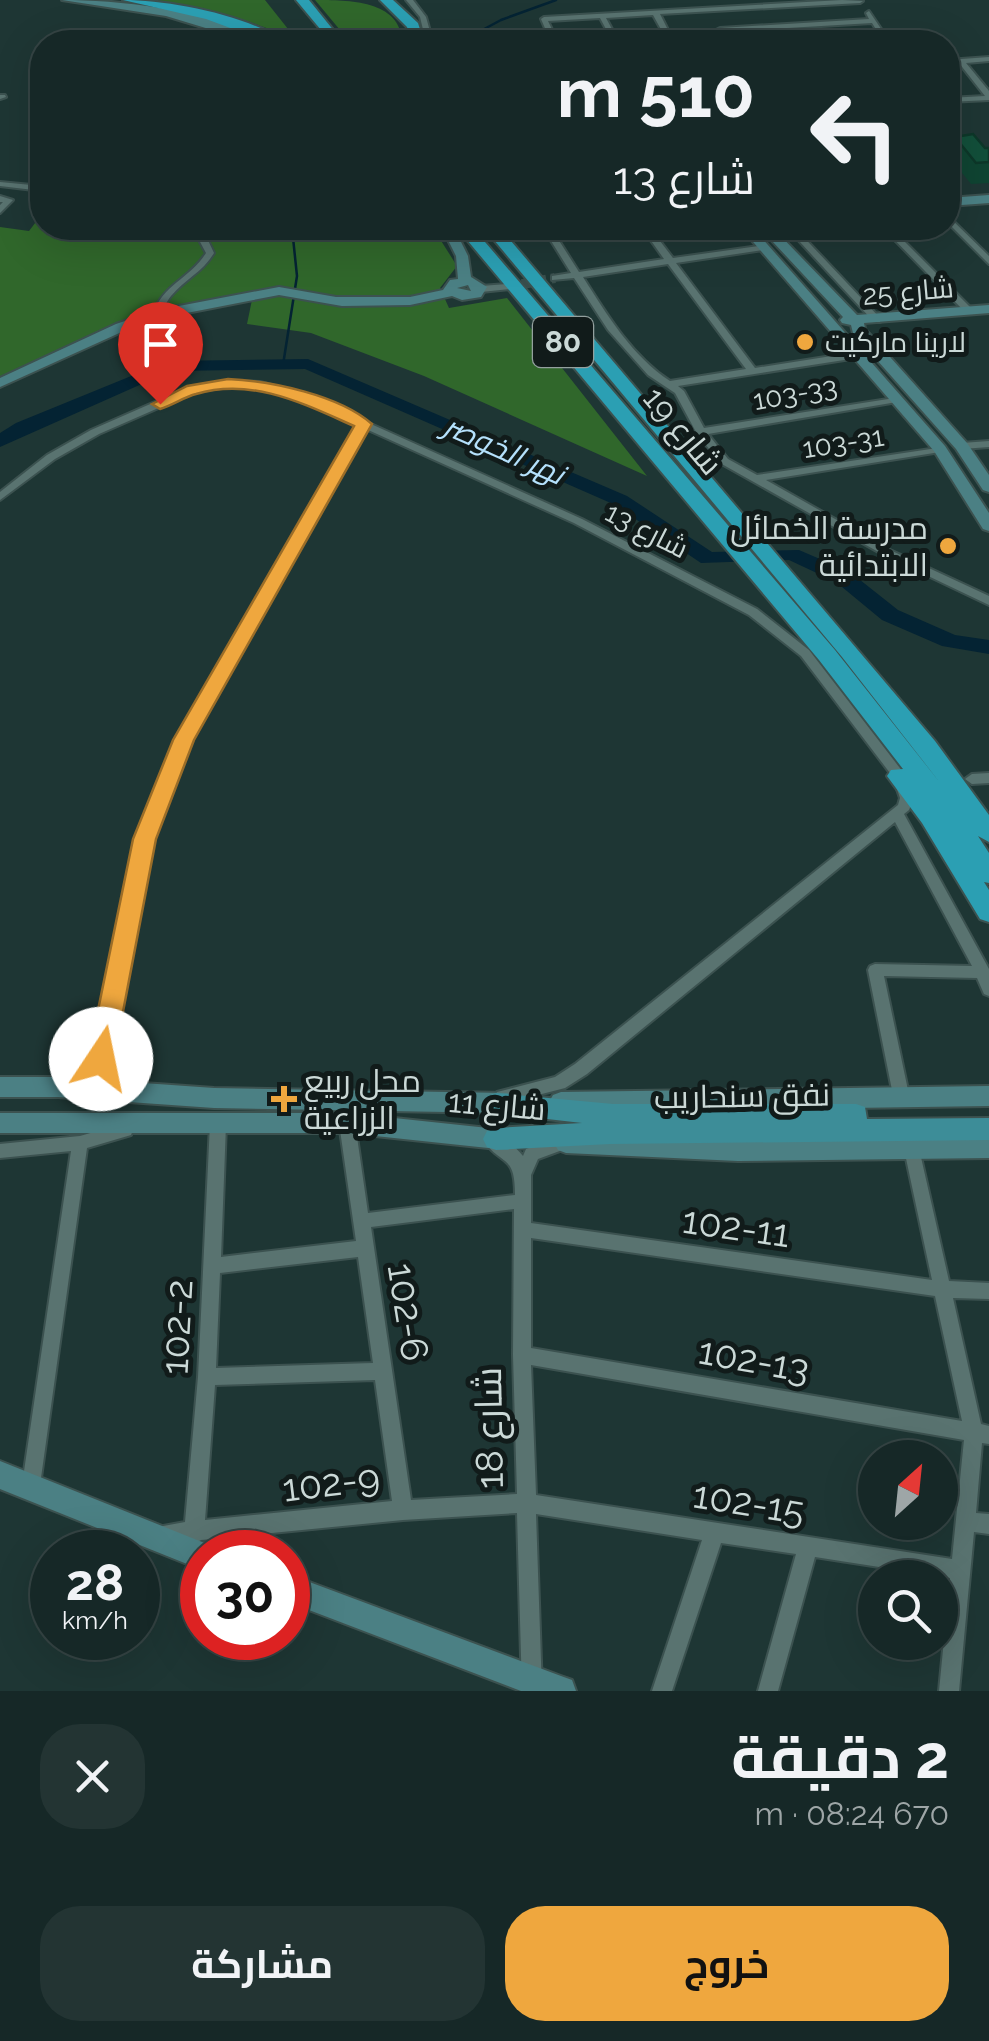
<!DOCTYPE html>
<html lang="ar">
<head>
<meta charset="utf-8">
<style>
	body { margin:0; font-family:Raleway,Cairo,sans-serif; background:#233433; color:#f1f3f6; direction:rtl; height:100vh; display:flex; flex-direction:column; font-size:38px; white-space:nowrap }
	* { box-sizing:border-box; margin:0 }
	p { font-size:32px; color:#9ea6a7 }
	.icon { flex:none; width:55px; height:55px; fill:none; stroke:currentColor; stroke-width:2; stroke-linecap:round; stroke-linejoin:round }
	.map { position:relative; height:1691px; overflow:hidden; direction:ltr }
	.drawer { display:flex; flex-direction:column; background:#162827; flex:1 }
	.drawer>* { flex:none }
	.hud { position:absolute; left:30px; top:30px; width:930px; height:210px; border-radius:40px; box-shadow:0 10px 40px #0002,0 0 0 2px #354444; direction:rtl; background:#162827; color:#f1f3f6; overflow:hidden }
	.needle { width:65px; rotate:27deg }
	.controls { position:absolute; left:858px; top:1440px; display:grid; gap:20px }
	.controls a { display:grid; place-items:center; width:100px; height:100px; border-radius:50%; background:#162827; box-shadow:0 10px 40px #0002,0 0 0 2px #354444; font-size:50px }
	.speed { position:absolute; left:30px; top:1530px; display:flex; gap:20px; font-size:50px; font-weight:700; text-align:center }
	.speed>* { display:grid; place-content:center; width:130px; height:130px; border-radius:50%; background:#162827; box-shadow:0 10px 40px #0002,0 0 0 2px #354444; line-height:1 }
	.speed small { font-size:25px; font-weight:400 }
	.speed .limit { border:15px solid #d22; background:#fff; color:#111 }
	.pin { position:absolute; display:grid; place-items:center; width:85px; height:85px; color:#fff; margin:-102px -42px; border-radius:50% 50% 50% 0; rotate:-45deg; box-shadow:0 0 10px #0007 }
	.pin .icon { rotate:45deg }
	.me { position:absolute; width:110px; margin:-55px; rotate:11deg; stroke-linejoin:round; filter:drop-shadow(0 0 8px #0008) }
	.turn { display:flex; align-items:center; gap:35px; height:210px; padding:0 40px; font-size:45px }
	.turn .icon { width:130px; height:130px; stroke-width:2.5 }
	.turn b { display:block; font-size:70px; line-height:85px }
	.round { display:grid; place-items:center; flex:none; width:105px; height:105px; border-radius:40px; background:#233433 }
	.overview { display:flex; align-items:center; justify-content:space-between; height:170px; padding:0 40px }
	h1 { font-size:60px; font-weight:700; line-height:75px }
	.action { display:flex; gap:20px; margin-top:auto; padding:20px 40px }
	.action a { flex:1; height:115px; border-radius:40px; background:#efa73e; color:#111; font-size:40px; font-weight:700; line-height:115px; text-align:center }
	.action a+a { background:#233433; color:#f1f3f6 }
	.map>svg:first-child { display:block }
</style>
</head>
<body>
<div class="map">
<svg width="989" height="1691" viewBox="0 0 989 1691">
	<rect width="100%" height="100%" fill="#1e3634"/>
	<!-- green -->
	<path fill="#30672b" d="M156 0H265L296 39 247 21Z
		M315 0C348 0 401 0 402 42H350Z
		M42 214V228H433L457 266 440 288 449 308 507 298 647 476 424 376 311 333 247 324 253 295 139 316 0 379V227L29 231Z"/>
	<g fill="none" stroke-linecap="round" stroke-linejoin="round">
		<!-- stream -->
		<path stroke="#042333" stroke-width="2.5" d="M460 42 501 20 556 0
			M283 365 297 276 292 228"/>
		<!-- river -->
		<path fill="#042333" fill-rule="evenodd" d="M308 359 627 496 712 552 799 550 850 572 898 610 955 635 989 640V654L942 646 882 620 836 582 789 560 701 563 613 504 305 369 171 371 0 447V433L16 423 168 361Z"/>
		<!-- street-tunnel -->
		<path stroke="#384e4c" stroke-width="10" stroke-dasharray="10 5" stroke-linecap="butt" d="M507 287 555 278"/>
		<defs>
			<path id="street" d="M406 0H413L426 17 433 42H426L420 17Z
				M842 0 863 1 860 3 660 14 674 42H668L653 15 606 18 619 42H613L600 18 548 21 558 42H551L541 19 544 17Z
				M869 11 890 42H884L872 23 720 32 716 30 720 28 869 19 866 13Z
				M989 57V61L966 63 989 91V100L948 102V98L985 96 959 63 948 64V60Z
				M0 95H5L6 97 0 99Z
				M0 182 42 186V191L0 186Z
				M0 196 13 200 0 213V205L3 202H0Z
				M948 216 989 256V264L948 223Z
				M175 228H185L206 236 214 253C203 272 185 279 171 296 165 303 164 311 158 317L153 314C162 285 191 278 206 253L199 240Z
				M543 228H551L579 272 664 259 642 228H650L673 258 766 245V249L763 250 676 263 755 368 857 352 862 355 857 358 678 386 684 391 704 428 901 397 902 399 897 402 708 434 728 459 757 475 944 447V451L940 452 766 480 890 550 989 596V605L882 554 720 463 696 432 675 393 648 375 608 330 574 278 552 280V276L571 273ZM668 264 746 369 670 381C632 356 607 315 583 277Z
				M787 228H795L880 318V322H874Z
				M883 228H891L972 309V313H966Z
				M507 284 512 287 510 289 481 292 476 289 481 286Z
				M228 381 260 382 302 393 582 519 757 609 809 650 906 776 914 798 909 810 904 814 989 969V996L984 994 977 978 884 976 909 1095 907 1100 901 1102 895 1100 893 1095 868 970 870 966 875 964 972 966 895 822 587 1074 565 1088 503 1104 497 1102 495 1097 497 1092 555 1077 575 1064 898 805 900 798 893 777 801 656 749 615 574 523 366 429 189 740 151 839 109 1059 98 1081 74 1092 68 1090 66 1085 68 1080 86 1071 93 1059 137 839 177 740 358 426 294 397 260 388 228 387 195 392 99 434 55 459 0 500V492L47 455 91 430 189 387Z
				M989 441V447L962 449 957 446 962 443Z
				M989 773V783L972 784 965 779 972 774Z
				M347 1116 353 1118 355 1123 368 1213 515 1195C515 1153 502 1167 483 1140L485 1135C498 1131 515 1146 523 1156L526 1149 559 1137 565 1139 567 1144 565 1149 538 1159 531 1175V1223L932 1280 904 1149 906 1144 912 1142 918 1144 949 1281 989 1283V1299L953 1298 981 1424 989 1426V1444L982 1443 976 1513 989 1514V1534L974 1532 959 1691H939L950 1578 815 1557 778 1691H758L796 1554 721 1543 672 1691H652L702 1540 536 1514 542 1691H522L517 1513 403 1520 201 1540 194 1544C182 1539 170 1546 158 1541L155 1534 158 1527 185 1522 198 1377 210 1124 212 1119 218 1117 224 1119 226 1124 221 1257 356 1241 339 1123 341 1118ZM514 1209 513 1355 517 1494 411 1500 371 1227ZM531 1238 935 1296 962 1421 531 1348ZM358 1257 373 1363 216 1368 220 1273ZM531 1365 964 1440 952 1559 536 1495ZM375 1380 392 1501 205 1520 215 1385Z
				M125 1123 131 1125 133 1130 131 1135 87 1148 40 1485 38 1492 31 1494 24 1492 22 1485 71 1151 0 1158V1144L80 1136Z"/>
			<path id="secondary" d="M62 0C120 0 216 10 265 42H252L166 16Z
				M989 195V203L948 206V198Z
				M442 228H454L468 256 471 277 487 287 481 297 462 300 452 296 410 305 342 306 279 295 161 318 126 330 0 387V378L116 324 158 310 279 287 336 297H410L443 290 450 280 458 279 456 256ZM468 285 471 291 457 288Z
				M741 228H753L945 446 989 513V531L983 529 934 451Z
				M760 228H773L857 315 989 305V313L864 323 865 329 967 443 989 475V492L983 490 956 449 853 333 851 325 842 323 840 320 843 317Z
				M0 1077H58L214 1088 507 1093 515 1096 519 1103 515 1110 507 1113 214 1108 58 1097H0Z
				M989 1086V1106L561 1112 553 1109 549 1102 553 1095 561 1092Z
				M0 1113H347L507 1130 515 1133 519 1140 515 1147 507 1150 347 1133H0Z
				M566 1133 738 1141 989 1138V1158L738 1161 566 1153 558 1150 554 1143 558 1136Z
				M0 1461 212 1546 215 1552H202V1570L0 1489Z
				M288 1574 561 1676 572 1680 576 1691H521L288 1602Z"/>
			<path id="primary" d="M496 1093 613 1104H856L865 1107 867 1119 989 1118V1140L610 1144 496 1150 487 1147 483 1139 487 1131 496 1128 582 1123 487 1112 483 1104 487 1096Z"/>
			<path id="highway" d="M123 0C170 0 247 15 286 42H268L206 19Z
				M296 0H309L343 42H331Z
				M380 0H393L418 23 424 42H412L407 27Z
				M457 228H473L835 650 941 784 842 657 484 228H500L935 741 989 815V842L978 836 989 853V883L984 882 989 890V922L980 919 922 823 887 776 891 770 903 769 819 660Z"/>
		</defs>
		<!-- street casing -->
		<use href="#street" stroke="#3c5250" stroke-width="4"/>
		<!-- secondary casing -->
		<use href="#secondary" stroke="#3c5250" stroke-width="4"/>
		<!-- primary casing -->
		<use href="#primary" stroke="#3c5250" stroke-width="4"/>
		<!-- highway casing -->
		<use href="#highway" stroke="#3c5250" stroke-width="4"/>
		<!-- street -->
		<use href="#street" fill="#597370" fill-rule="evenodd"/>
		<!-- secondary -->
		<use href="#secondary" fill="#4b8084" fill-rule="evenodd"/>
		<!-- primary -->
		<use href="#primary" fill="#3d8d98" fill-rule="evenodd"/>
		<!-- highway -->
		<use href="#highway" fill="#2b9fb3" fill-rule="evenodd"/>
	</g>
	<!-- wall -->
	<path fill="#0f4432" d="M955 137 985 148H989V183L971 184 950 158Z"/>
	<!-- building -->
	<path fill="#124f3a" stroke="#0d3729" stroke-width="2.5" d="M973 134 985 148H989V162L976 163 955 137Z"/>
	<!-- route -->
	<path fill="#efa73e" stroke="#9b6d28" stroke-width="2.5" d="M228 379C271 381 339 395 372 424L194 740 156 839 114 1059 110 1066 101 1069 92 1066 88 1059 133 839 173 740 354 426C304 404 252 377 196 394 184 397 173 405 160 409L152 404 187 386Z"/>
	<!-- markers -->
	<g fill="#efa73e" stroke="#111b1a" stroke-width="4">
		<circle cx="805" cy="342" r="10"/>
		<circle cx="948" cy="546" r="10"/>
		<path d="M279 1084h10v10h10v10h-10v10h-10v-10h-10v-10h10z"/>
	</g>
	<g text-anchor="middle" stroke-width="10" stroke-linejoin="round" paint-order="stroke">
		<!-- far-street labels -->
		<g font-size="28" fill="#cbd9d7" stroke="#111b1a">
			<text transform="translate(908 291) rotate(-5)" y="10">شارع 25</text>
			<text transform="translate(795 393) rotate(-10)" y="10">103-33</text>
			<text transform="translate(843 442) rotate(-9)" y="10">103-31</text>
			<text transform="translate(647 530) rotate(27)" y="10">شارع 13</text>
		</g>
		<!-- far-poi labels -->
		<g font-size="28" fill="#cbd9d7" stroke="#111b1a" text-anchor="start">
			<text x="825" y="352">لارينا ماركيت</text>
		</g>
		<!-- shield labels -->
		<rect fill="#111b1a" stroke="#93a09e" stroke-width="2.5" x="533" y="317" width="60" height="50" rx="8"/>
		<g font-size="30" font-weight="bold" fill="#cbd9d7">
			<text x="563" y="352">80</text>
		</g>
		<!-- far-water labels -->
		<g font-size="30" font-style="italic" fill="#b5e1fc" stroke="#111b1a">
			<text transform="translate(504 450) rotate(24)" y="10">نهر الخوصر</text>
		</g>
		<!-- street labels -->
		<g font-size="32" fill="#cbd9d7" stroke="#111b1a">
			<text transform="translate(683 431) rotate(50)" y="11">شارع 19</text>
			<text transform="translate(742 1096) rotate(-1)" y="11">نفق سنحاريب</text>
			<text transform="translate(497 1105) rotate(5)" y="11">شارع 11</text>
		</g>
		<!-- poi labels -->
		<g font-size="32" fill="#cbd9d7" stroke="#111b1a" text-anchor="end">
			<text x="928" y="539">مدرسة الخمائل<tspan x="928" dy="37">الابتدائية</tspan></text>
			<text x="304" y="1092" text-anchor="start">محل ربيع<tspan x="304" dy="37">الزراعية</tspan></text>
		</g>
		<!-- near-street labels -->
		<g font-size="38" fill="#cbd9d7" stroke="#111b1a">
			<text transform="translate(736 1227) rotate(8)" y="13">102-11</text>
			<text transform="translate(408 1312) rotate(81)" y="13">102-6</text>
			<text transform="translate(177 1327) rotate(-87)" y="13">102-2</text>
			<text transform="translate(754 1360) rotate(10)" y="13">102-13</text>
			<text transform="translate(489 1428) rotate(-91)" y="13">شارع 18</text>
			<text transform="translate(331 1483) rotate(-7)" y="13">102-9</text>
			<text transform="translate(749 1503) rotate(9)" y="13">102-15</text>
		</g>
	</g>
</svg>
<div class="controls">
<a><svg class="needle" viewBox="-14 -14 28 28"><path d="M0-13l5 13h-10z" fill="#e53935"/><path d="M0 13l5-13h-10z" fill="#9ea6a7"/></svg></a>
<a><svg class="icon" aria-label="search" viewBox="0 0 24 24"><circle cx="10" cy="10" r="6"/><path d="M15 15l6 6"/></svg></a>
</div>
<div class="speed"><div>28<small>km/h</small></div><div class="limit">30</div></div>
<div class="pin" style="left:160px;top:404px;background:#d93025"><svg class="icon" aria-label="arrive" viewBox="0 0 24 24"><path d="M6 21V4h12l-3 4 3 4H6"/></svg></div>
<svg class="me" style="left:101px;top:1059px" viewBox="-20 -20 40 40"><circle r="19" fill="#fff"/><path d="M0-13L10 11 0 6-10 11z" fill="#efa73e"/></svg>
<div class="hud">
<div class="turn"><svg class="icon" aria-label="left" viewBox="0 0 24 24"><path d="M17 20v-9H6M10 6l-5 5 5 5"/></svg><div><b>510 m</b>شارع 13</div></div>
</div>
</div>
<section class="drawer">
<div class="overview"><div><h1>2 دقيقة</h1><p>670 m · 08:24</p></div><a class="round"><svg class="icon" aria-label="close" viewBox="0 0 24 24"><path d="M6 6l12 12M18 6L6 18"/></svg></a></div>
<div class="action"><a>خروج</a><a>مشاركة</a></div>
</section>
</body>
</html>
